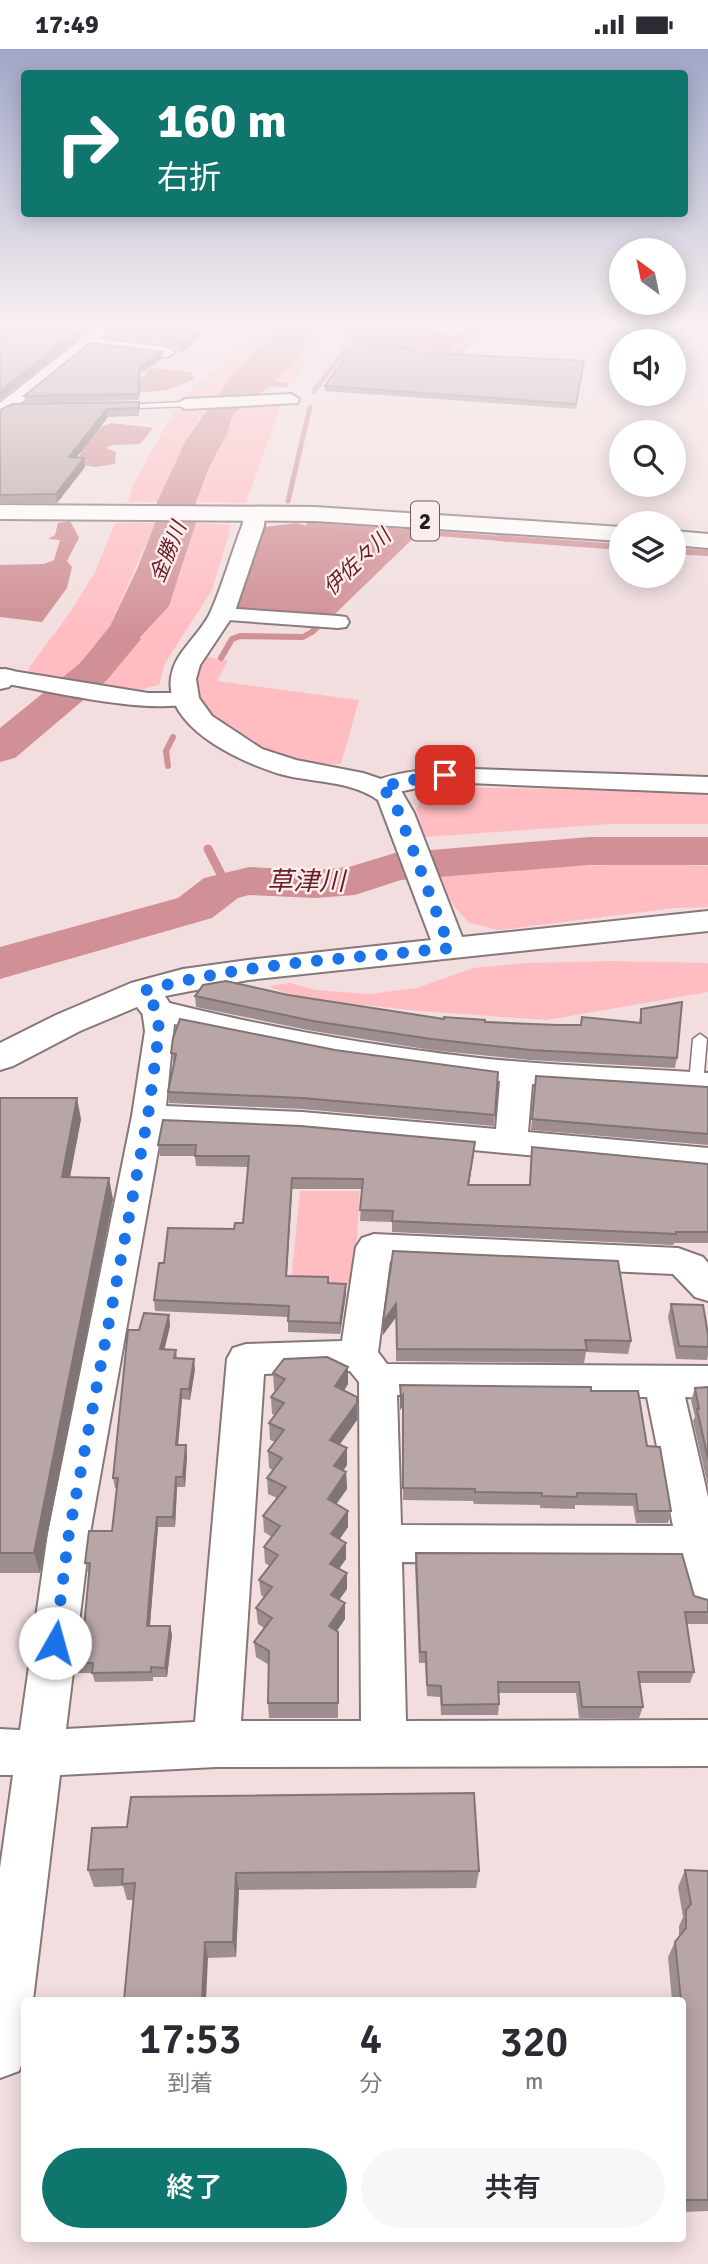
<!DOCTYPE html>
<html lang="ja">
<head>
<meta charset="utf-8">
<style>
	body { margin:0; font-family:Signika,"Noto Sans JP",sans-serif; background:#f7f7f7; color:#2b2b33; height:100vh; display:flex; flex-direction:column; font-size:26px; white-space:nowrap }
	* { box-sizing:border-box; margin:0 }
	p { font-size:23px; color:#7c7c81 }
	.icon { flex:none; width:38px; height:38px; fill:none; stroke:currentColor; stroke-width:2; stroke-linecap:round; stroke-linejoin:round }
	.map { position:relative; flex:1; overflow:hidden }
	.panel { position:absolute; left:21px; top:1948px; width:665px; height:245px; display:flex; flex-direction:column; background:#fff; border-radius:7px; box-shadow:0 4px 18px #0003 }
	.panel>* { flex:none }
	.top-card { position:absolute; left:21px; top:21px; width:667px; height:147px; border-radius:7px; box-shadow:0 4px 18px #0003; background:#0f766e; color:#fff; overflow:hidden }
	.needle { width:46px; rotate:327deg }
	.fabs { position:absolute; left:609px; top:189px; display:grid; gap:14px }
	.fabs a { display:grid; place-items:center; width:77px; height:77px; border-radius:50%; background:#fff; box-shadow:0 4px 18px #0003; font-size:35px }
	.pin { position:absolute; display:grid; place-items:center; width:60px; height:60px; color:#fff; margin:-30px; border-radius:14px; box-shadow:0 4px 10px #0006 }
	.me { position:absolute; width:77px; margin:-38px; rotate:7deg; stroke-linejoin:round; filter:drop-shadow(0 0 5px #0008) }
	.turn { display:flex; align-items:center; gap:24px; height:147px; padding:0 21px; font-size:32px }
	.turn .icon { width:91px; height:91px; stroke-width:2.5 }
	.turn b { display:block; font-size:49px; line-height:60px }
	.eta { display:flex; justify-content:space-evenly; align-items:center; height:119px; text-align:center }
	.eta b { font-size:42px; font-weight:600; line-height:49px }
	.cta { display:flex; gap:14px; margin-top:auto; padding:14px 21px }
	.cta a { flex:1; height:80px; border-radius:42px; background:#0f766e; color:#fff; font-size:28px; font-weight:600; line-height:80px; text-align:center }
	.cta a+a { background:#f7f7f7; color:#2b2b33 }
	.status { display:flex; justify-content:space-between; align-items:center; height:49px; padding:0 35px; background:#fff; direction:ltr }
	.status svg { height:19px; fill:currentColor }
	.map>svg:first-child { display:block }
</style>
</head>
<body>
<div class="status"><b>17:49</b><svg viewBox="0 0 49 12"><path d="M0 12V9h3v3zM5 12V6h3v6zM10 12V3h3v9zM15 12V0h3v12zM26 1h20v11H26zM47 4h2v5h-2z"/></svg></div>
<div class="map">
<svg width="708" height="2215" viewBox="0 0 708 2215">
	<rect width="100%" height="100%" fill="#f2dedf"/>
	<!-- green -->
	<path fill="#ffbcc1" d="M259 279H277L234 324 214 351 187 353 186 346Z
		M318 279H334L292 335 272 333Z
		M282 353 246 454 196 453C207 423 224 395 233 363L249 354Z
		M209 356 186 391 157 453H128L133 436 175 360Z
		M115 474H155L110 577 66 632 31 627 28 620 71 562 95 523Z
		M196 474 231 476 230 481 212 541 165 614 159 636 139 641 96 636 141 588 180 526Z
		M205 608 228 611 217 632 359 651 341 715C318 716 294 712 272 704 237 691 174 653 205 608Z
		M462 738 708 744V775H609L425 788 416 760C426 739 440 738 462 738Z
		M663 815 708 817V858L675 859 499 881 469 874 453 856 440 826 575 817Z
		M613 912 708 914V943L547 971 420 962 297 949 268 937 290 934 316 941 369 945 417 939 473 919 527 914Z
		M300 1142H360L354 1235 291 1234Z"/>
	<!-- forest -->
	<path fill="#ce8c92" d="M348 279H421L449 285 460 284 470 279H481L449 305 340 291Z
		M151 319 191 323 194 329C170 345 146 344 118 341L147 325 144 321Z
		M112 374 153 379 140 395 112 396 106 399 116 403 115 415 95 418 76 415 81 404 73 396 95 380Z
		M70 472 79 489 67 512 72 518 67 539 42 573 0 568V516L44 515 54 511 60 491 48 490 55 486 58 474Z
		M297 474 310 478 410 485 324 568 245 563 237 559 264 478Z"/>
	<!-- water -->
	<path fill="#d19095" d="M277 279H318C298 311 265 345 233 364L227 385 209 419 196 453V474L169 557 96 636 66 632 110 577 138 518 155 474 157 453 186 391 234 324Z"/>
	<g fill="none" stroke-linecap="round" stroke-linejoin="round">
		<!-- stream-far2 -->
		<path stroke="#d19095" stroke-width="5" d="M445 307 456 306 487 279
			M259 333 286 336
			M314 342 351 293 382 298
			M288 452 310 358
			M309 476 415 483
			M407 491 415 483 522 491"/>
		<!-- stream-far1 -->
		<path stroke="#d19095" stroke-width="6" d="M498 489 621 498
			M674 502 708 504
			M221 609 232 590 240 587 303 588 312 583 409 489
			M168 717 166 702 173 688"/>
		<!-- stream -->
		<path stroke="#d19095" stroke-width="9" d="M208 800 225 833 221 839"/>
		<!-- river -->
		<path fill="#d19095" fill-rule="evenodd" d="M122 579 135 582 141 590 107 631 15 709 0 713V679L79 615 109 582Z
			M590 788H708V816H590L401 831 355 846 315 849 249 846 238 849 212 869 0 930V898L178 849 204 829 249 818 315 821 349 818 395 804Z"/>
		<defs>
			<path id="service" d="M185 353 188 357 118 360 114 358 118 356Z
				M700 985 707 990 703 1034 696 1039 689 1034 693 990Z"/>
			<path id="minor" d="M95 279H111L100 290 167 298 175 303 167 308 90 298 6 366 0 367V354Z
				M291 345 299 350 297 354 185 360 177 355 185 350Z
				M222 559 338 567 346 568 349 573 346 578 338 579 214 570 211 565 214 560Z
				M0 620 148 644H194L198 649 194 654C144 666 53 642 0 634Z
				M445 719 708 728V744L445 733 380 747 371 744 367 739C378 724 427 721 445 719Z
				M157 951C260 977 364 996 470 1008 549 1017 629 1019 708 1024V1046L532 1035 528 1083 708 1099V1123L302 1085 162 1079 90 1484 66 1680 195 1673 227 1310 233 1299 246 1295 342 1292 356 1198 362 1189 374 1185 678 1199 703 1208 708 1214V1252L695 1248 673 1225 390 1212 378 1303 387 1315 708 1317V1349L685 1348 708 1448V1562L693 1557 687 1543 681 1514 402 1513 406 1672 708 1671V1717L216 1718 60 1726 33 1951H24V2008L19 2022 0 2029V1819L13 1726H0V1680L20 1681 48 1484 132 1067 145 982 142 961 146 954ZM174 975 336 1010 500 1032 496 1080 302 1063 166 1057ZM350 1322 359 1333 361 1672H241L264 1325ZM397 1346 647 1348 673 1477 401 1476Z"/>
			<path id="tertiary" d="M254 458 262 460 265 465 264 477 234 565 200 616 196 630 199 649 212 667 262 700 296 711 363 724 390 733 400 740 414 764 462 888 708 862V882L248 931 165 947 174 961 169 969C153 973 146 971 137 958L80 982 13 1017 0 1021V994L56 966 131 934 183 920 248 911 431 891 378 751C350 731 312 734 280 725 240 713 155 675 173 620 180 599 202 583 211 562 223 535 231 505 242 477L246 460Z
				M5 620 14 622 18 628 9 638 0 640V621Z"/>
			<path id="primary" d="M0 456 315 458 621 478V492L315 472 0 470Z
				M674 482 708 485V499L674 496Z"/>
		</defs>
		<!-- service casing -->
		<use href="#service" stroke="#887778" stroke-width="3"/>
		<!-- minor casing -->
		<use href="#minor" stroke="#887778" stroke-width="4"/>
		<!-- tertiary casing -->
		<use href="#tertiary" stroke="#887778" stroke-width="4"/>
		<!-- primary casing -->
		<use href="#primary" stroke="#887778" stroke-width="4"/>
		<!-- service -->
		<use href="#service" fill="#fff" fill-rule="evenodd"/>
		<!-- minor -->
		<use href="#minor" fill="#fff" fill-rule="evenodd"/>
		<!-- tertiary -->
		<use href="#tertiary" fill="#fff" fill-rule="evenodd"/>
		<!-- primary -->
		<use href="#primary" fill="#fff" fill-rule="evenodd"/>
	</g>
	<!-- wall -->
	<path fill="#9e8e8f" d="M209 279 183 303 167 295 106 288 105 281Z
		M414 300V303L584 312 576 360 325 342V337Z
		M162 310 139 325V351L25 354 24 347Z
		M139 353V367L108 368 76 409 85 418 57 454 0 455V361Z
		M288 946 444 970 557 976 639 973 641 960 677 1009 675 1019 530 1011 431 1001 313 982 196 958 195 947Z
		M335 1001 498 1023 494 1077 302 1060 169 1054 168 1043 174 1015 171 1004Z
		M536 1027 708 1038V1096L531 1081Z
		M0 1049 81 1070 70 1128 113 1150 40 1524H0Z
		M163 1071 474 1104 469 1136H529L532 1098 708 1115V1194H674L673 1196 392 1183V1173L360 1172 362 1140H292L287 1227 328 1234 346 1245 340 1285 288 1283V1268L155 1262 154 1251 164 1214 243 1174 248 1118 196 1117 195 1107H160L158 1096Z
		M393 1202 631 1292 628 1305 586 1303 584 1314 396 1312V1268L383 1286V1273Z
		M671 1255 708 1285V1306L707 1311 676 1310 668 1268Z
		M169 1266 170 1277 164 1300 176 1301 177 1309 195 1320 190 1351 182 1350 178 1396H186L187 1407 185 1438H177L175 1478H158L153 1537 150 1577H170L172 1586 167 1628H153V1632L95 1633 92 1624H78L75 1614 84 1578 89 1524H88L85 1514 112 1482 117 1439H115L113 1429 139 1281Z
		M348 1318V1335L344 1342 357 1371 339 1396 347 1416 343 1422 346 1423 347 1440 336 1455 348 1478 340 1490 346 1494V1510L339 1520 347 1524V1540L339 1551 345 1554V1570L337 1582 338 1583V1669H269L268 1654 269 1616 256 1608 254 1593 264 1579 258 1575 256 1559 264 1548 261 1546 259 1531 270 1517 265 1514 264 1498 272 1488 264 1483 263 1467 277 1449 268 1445 267 1429 273 1421 269 1419 268 1402 275 1393 270 1391 269 1374 275 1366 272 1365 271 1348 275 1342 274 1341 273 1324Z
		M400 1336 591 1342 647 1397 671 1462 668 1474H636L633 1457 575 1456V1460L540 1459V1456L474 1455 473 1452 403 1451 402 1358 400 1361Z
		M708 1338V1437L693 1372 695 1368 691 1351 695 1339Z
		M416 1504 694 1547 708 1551V1575H686L694 1623 690 1634H640L643 1658 639 1669H579L576 1644H499V1655L498 1666H441L440 1648 427 1647 425 1614H419L415 1516Z
		M92 1779 479 1822 476 1839 239 1841 236 1908 208 1909 133 1851H127L123 1837 94 1838 88 1821Z
		M685 1821 708 1822V2162L682 2163V1951H672L668 1908 675 1893 679 1888V1877L683 1868 678 1838Z"/>
	<!-- shaded-wall -->
	<path fill="#817474" d="M81 279H92L0 351V342Z
		M200 279H209L183 303 182 295Z
		M162 303V310L139 325V351V318Z
		M107 360 108 368 70 417 69 408Z
		M84 409 85 418 57 454 56 445Z
		M77 1049 81 1070 66 1149 62 1128Z
		M475 1093 474 1104 467 1146 468 1136Z
		M109 1129 113 1150 40 1524 34 1504Z
		M292 1129V1140L286 1237V1227Z
		M346 1235V1245L340 1285V1274Z
		M396 1255V1268L383 1286V1273Z
		M169 1266 170 1277 162 1311 160 1300Z
		M194 1310 195 1320 190 1351 189 1340Z
		M348 1318V1335L335 1354V1337Z
		M181 1340 182 1350 177 1407 176 1396Z
		M403 1346 402 1358 400 1361 401 1349Z
		M357 1354V1371L331 1408 330 1391Z
		M186 1396 187 1407 185 1438 183 1428Z
		M347 1399V1416L334 1434V1417Z
		M346 1423 347 1440 328 1467V1450Z
		M176 1428 177 1438 175 1478 173 1468Z
		M348 1462V1478L331 1501V1485Z
		M157 1468 158 1478 149 1587 147 1577Z
		M346 1494V1510L331 1531 330 1515Z
		M347 1524V1540L331 1562V1546Z
		M345 1554V1570L329 1593V1577Z
		M170 1577 172 1586 167 1628 165 1619Z
		M236 1824 239 1841 236 1908 233 1893Z
		M205 1893 208 1909 206 1951H202Z"/>
	<!-- building -->
	<path fill="#b8a5a6" stroke="#817474" stroke-width="2" d="M0 279H81L0 342Z
		M106 279H200L182 295 167 288 105 281Z
		M90 294 162 303 139 318V345L24 347Z
		M355 294 414 300 412 303 584 312 576 355 325 337Z
		M139 353V359L107 360 69 408 84 409 56 445 0 446V361L12 355Z
		M226 932 288 946 444 970V968L485 971V973L557 976H581L582 968 641 974V960L682 953 677 1009 531 1001 431 990 313 972 195 947 203 936Z
		M180 970 335 1001 498 1023 495 1066 302 1049 168 1043 176 1005 171 1004 173 989Z
		M536 1027 708 1038V1085L532 1070Z
		M0 1049H77L62 1128 109 1129 34 1504H0Z
		M163 1071 301 1077 475 1093 468 1136H530L532 1098 708 1115V1183H676V1185L392 1172 393 1162 360 1161 363 1130 292 1129 286 1227 328 1228V1234L346 1235 340 1274 288 1272 289 1257 154 1251 159 1214H164L168 1179 234 1180 235 1174H243L249 1107H195L196 1096H158Z
		M393 1202 618 1212 631 1292 585 1291 587 1301 397 1300 396 1255 383 1273Z
		M671 1255 703 1256 708 1285V1298L679 1297Z
		M144 1264 169 1266 160 1300 176 1301 174 1309 194 1310 189 1340H181L176 1396H186L183 1428H176L173 1468H157L151 1527 147 1577H170L165 1619 151 1618V1623L92 1624 93 1614H75L80 1578H84L90 1514H85L89 1482H112L118 1429H113L128 1281H139Z
		M327 1308 348 1318 335 1337 357 1348V1354L330 1391 347 1399 334 1417 346 1423 328 1450 348 1462 331 1485 346 1494 330 1515 347 1524 331 1546 345 1554 329 1577 338 1583V1654H268L269 1602 254 1593 272 1569 256 1559 272 1538 259 1531 278 1506 264 1498 280 1477 263 1467 286 1438 267 1429 282 1409 268 1402 284 1381 269 1374 284 1354 271 1348 285 1330 273 1324 284 1310Z
		M400 1336 591 1338V1342H638L647 1397 660 1398 671 1462H638L636 1445 577 1444V1448L542 1447V1444L475 1443V1440L403 1439V1346L401 1349Z
		M708 1338V1410L697 1360H699L695 1339Z
		M416 1504 682 1505 694 1547 708 1551V1563H685L694 1623H638L643 1658H582L579 1633H498L499 1655 442 1656 441 1637 427 1636 426 1603H420Z
		M474 1744 479 1822 236 1824 233 1893H205L202 1951H124L135 1834 122 1835 123 1820 88 1821 92 1779 127 1778 131 1748Z
		M685 1821 708 1822V2151H682V1951H681L675 1893 686 1879V1861L691 1855Z"/>
	<!-- sky -->
	<linearGradient id="sky" x2="0" y2="1"><stop stop-color="#9fa6c7"/><stop offset="0.47" stop-color="#f9f0f1"/><stop offset="1" stop-color="#f9f0f1" stop-opacity="0"/></linearGradient>
	<rect width="708" height="589" fill="url(#sky)"/>
	<g fill="none" stroke-linecap="round" stroke-linejoin="round">
		<!-- route -->
		<path stroke="#1a73e8" stroke-width="12" stroke-dasharray="0 21.6" d="M55 1594 69 1484 148 1067 159 982 157 961 143 942C242 914 348 910 450 899L399 764 390 746 380 739 400 733 445 726"/>
	</g>
	<g text-anchor="middle" stroke-width="5" stroke-linejoin="round" paint-order="stroke">
		<!-- far-water labels -->
		<g font-size="21" font-style="italic" fill="#6a1c2a" stroke="#fceded">
			<text transform="translate(168 503) rotate(-68)" y="7">金勝川</text>
			<text transform="translate(357 513) rotate(-44)" y="7">伊佐々川</text>
		</g>
		<!-- shield labels -->
		<rect fill="#fceded" stroke="#665d5d" stroke-width="2" x="411" y="452.5" width="28" height="39" rx="5"/>
		<g font-size="23" font-weight="bold" fill="#261f1f">
			<text x="425" y="480">2</text>
		</g>
		<!-- water labels -->
		<g font-size="26" font-style="italic" fill="#6a1c2a" stroke="#fceded">
			<text x="306" y="841">草津川</text>
		</g>
	</g>
</svg>
<div class="fabs">
<a><svg class="needle" viewBox="-14 -14 28 28"><path d="M0-13l5 13h-10z" fill="#e53935"/><path d="M0 13l5-13h-10z" fill="#7c7c81"/></svg></a>
<a><svg class="icon" aria-label="sound" viewBox="0 0 24 24"><path d="M4 9h4l5-4v14l-5-4H4zM17 9q2 3 0 6"/></svg></a>
<a><svg class="icon" aria-label="search" viewBox="0 0 24 24"><circle cx="10" cy="10" r="6"/><path d="M15 15l6 6"/></svg></a>
<a><svg class="icon" aria-label="layers" viewBox="0 0 24 24"><path d="M12 4l9 5-9 5-9-5zM3 14l9 5 9-5"/></svg></a>
</div>
<div class="pin" style="left:445px;top:726px;background:#d93025"><svg class="icon" aria-label="arrive" viewBox="0 0 24 24"><path d="M6 21V4h12l-3 4 3 4H6"/></svg></div>
<svg class="me" style="left:55px;top:1594px" viewBox="-20 -20 40 40"><circle r="19" fill="#fff"/><path d="M0-13L10 11 0 6-10 11z" fill="#1a73e8"/></svg>
<div class="top-card">
<div class="turn"><svg class="icon" aria-label="right" viewBox="0 0 24 24"><path d="M7 20v-9h11M14 6l5 5-5 5"/></svg><div><b>160 m</b>右折</div></div>
</div>
<section class="panel">
<div class="eta">
<div><b>17:53</b><p>到着</p></div>
<div><b>4</b><p>分</p></div>
<div><b>320</b><p>m</p></div>
</div>
<div class="cta"><a>終了</a><a>共有</a></div>
</section>
</div>
</body>
</html>
